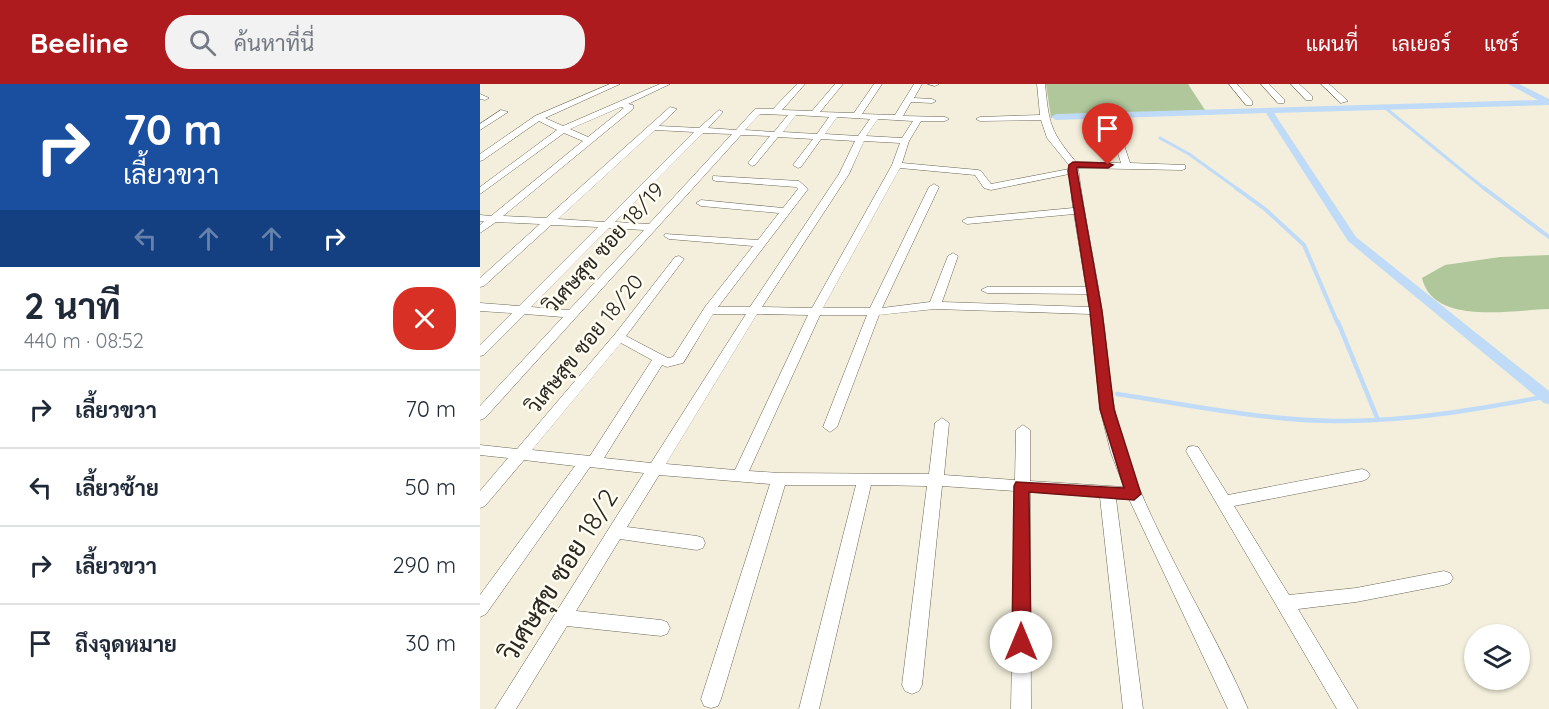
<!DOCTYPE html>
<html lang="th">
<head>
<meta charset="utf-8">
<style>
	body { margin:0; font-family:Quicksand,Sarabun,sans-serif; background:#f2f2f3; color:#1f2937; height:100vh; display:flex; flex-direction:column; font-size:22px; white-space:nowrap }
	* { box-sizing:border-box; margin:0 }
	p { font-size:20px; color:#747a83 }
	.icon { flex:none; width:33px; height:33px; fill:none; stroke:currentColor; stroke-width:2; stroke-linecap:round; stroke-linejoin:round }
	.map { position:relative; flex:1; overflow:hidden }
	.sheet { display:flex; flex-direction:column; background:#fff; width:480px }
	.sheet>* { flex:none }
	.hud { background:#1a4fa0; color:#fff; overflow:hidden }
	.controls { position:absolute; left:984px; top:540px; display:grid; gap:12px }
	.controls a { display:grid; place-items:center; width:66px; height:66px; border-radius:50%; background:#fff; box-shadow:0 2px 4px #0004; font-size:30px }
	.pin { position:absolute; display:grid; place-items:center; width:51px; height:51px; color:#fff; margin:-62px -26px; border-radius:50% 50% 50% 0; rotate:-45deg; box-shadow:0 0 6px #0007 }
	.pin .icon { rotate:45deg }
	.me { position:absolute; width:66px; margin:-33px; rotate:0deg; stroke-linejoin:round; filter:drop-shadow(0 0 4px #0008) }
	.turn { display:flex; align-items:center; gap:21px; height:126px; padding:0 24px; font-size:27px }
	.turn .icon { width:78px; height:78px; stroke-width:2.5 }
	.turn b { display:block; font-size:42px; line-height:51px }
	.lanes { display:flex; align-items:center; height:57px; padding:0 24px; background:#0003; justify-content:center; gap:30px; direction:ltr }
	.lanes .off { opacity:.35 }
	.round { display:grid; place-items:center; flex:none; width:63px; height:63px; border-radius:24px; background:#f2f2f3 }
	.summary { display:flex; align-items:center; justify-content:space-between; height:102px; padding:0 24px }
	h1 { font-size:36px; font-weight:700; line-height:45px }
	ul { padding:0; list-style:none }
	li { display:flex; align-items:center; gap:18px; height:78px; padding:0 24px; border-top:2px solid #e0e1e3 }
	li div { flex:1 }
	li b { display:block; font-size:22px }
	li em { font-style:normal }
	header { display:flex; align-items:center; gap:36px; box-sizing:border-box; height:84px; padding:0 30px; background:#ad1b1e; color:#fff }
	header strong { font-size:28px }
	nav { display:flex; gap:33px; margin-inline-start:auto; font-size:21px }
	.search { width:420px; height:54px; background:#f2f2f3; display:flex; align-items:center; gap:15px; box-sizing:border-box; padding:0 21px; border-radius:24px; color:#747a83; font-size:22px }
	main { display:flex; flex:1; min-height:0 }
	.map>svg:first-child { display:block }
</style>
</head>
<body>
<header>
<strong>Beeline</strong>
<div class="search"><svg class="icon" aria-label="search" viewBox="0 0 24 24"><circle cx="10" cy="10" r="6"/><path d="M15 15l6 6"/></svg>ค้นหาที่นี่</div>
<nav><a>แผนที่</a><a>เลเยอร์</a><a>แชร์</a></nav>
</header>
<main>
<section class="sheet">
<div class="hud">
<div class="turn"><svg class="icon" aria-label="right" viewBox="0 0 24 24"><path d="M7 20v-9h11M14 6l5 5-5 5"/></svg><div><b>70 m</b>เลี้ยวขวา</div></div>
<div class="lanes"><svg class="icon off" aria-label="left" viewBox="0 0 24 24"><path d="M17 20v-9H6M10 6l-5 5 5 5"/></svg><svg class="icon off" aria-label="ahead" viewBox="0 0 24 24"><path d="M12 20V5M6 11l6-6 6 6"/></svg><svg class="icon off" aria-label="ahead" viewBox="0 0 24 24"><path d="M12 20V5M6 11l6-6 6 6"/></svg><svg class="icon" aria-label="right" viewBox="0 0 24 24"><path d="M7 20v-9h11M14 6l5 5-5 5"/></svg></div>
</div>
<div class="summary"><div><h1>2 นาที</h1><p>440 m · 08:52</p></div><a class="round" style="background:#d93025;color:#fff"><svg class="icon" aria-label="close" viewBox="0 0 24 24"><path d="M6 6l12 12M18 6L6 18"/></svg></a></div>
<ul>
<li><svg class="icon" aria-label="right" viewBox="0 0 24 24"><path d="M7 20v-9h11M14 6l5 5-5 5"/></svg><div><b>เลี้ยวขวา</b></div><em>70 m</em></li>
<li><svg class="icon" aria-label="left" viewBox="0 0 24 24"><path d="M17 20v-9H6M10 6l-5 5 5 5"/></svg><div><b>เลี้ยวซ้าย</b></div><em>50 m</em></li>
<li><svg class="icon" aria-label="right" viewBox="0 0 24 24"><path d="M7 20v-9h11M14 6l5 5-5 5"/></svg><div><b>เลี้ยวขวา</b></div><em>290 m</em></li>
<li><svg class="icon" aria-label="arrive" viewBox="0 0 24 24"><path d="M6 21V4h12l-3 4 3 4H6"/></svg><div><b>ถึงจุดหมาย</b></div><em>30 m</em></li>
</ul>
</section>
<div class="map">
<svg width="1069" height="625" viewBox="0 0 1069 625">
	<rect width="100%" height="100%" fill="#f3efdc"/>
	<!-- green -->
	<path fill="#afc79b" d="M566 0H708L725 26 632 33 571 34Z
		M1069 171V225C1031 226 953 242 942 194L965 181 1020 173Z"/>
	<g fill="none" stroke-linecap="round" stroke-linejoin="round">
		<!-- stream-far2 -->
		<path stroke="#bfdbf7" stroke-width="3" d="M903 22 1006 106
			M680 54 709 70 759 106"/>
		<!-- stream-far1 -->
		<path stroke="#bfdbf7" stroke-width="4" d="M756 104 785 125 824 161 858 240
			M1004 104 1069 153"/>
		<!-- stream -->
		<path stroke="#bfdbf7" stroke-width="4.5" d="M858 238 898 336
			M637 310C709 321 782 336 855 337 927 338 998 325 1069 312"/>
		<!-- canal -->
		<path fill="#bfdbf7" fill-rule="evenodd" d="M1028 0H1039L1069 15V21L794 29 876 153 1069 307V320L1064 319 868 157 786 29 576 36 571 33 576 30 1058 16Z"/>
		<defs>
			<path id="street" d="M130 0H140L65 34 83 42 180 0H190L148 20 153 21V25L23 132 66 134 190 23 197 25 179 42 219 44 239 26 243 28 228 44 256 46 275 25H293L317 0H325L302 26 332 27 355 0H363L340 28 374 29 394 0H402L382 30 415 31 434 0H442L434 14 452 15 456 17 452 19 431 18 423 32 465 33 469 35 465 37H441L429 57 422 79 498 86 501 87 511 100 589 85V81L567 54 561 36 500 37 496 35 500 33 560 31 557 0H565C569 40 570 47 596 78L641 79 631 46 635 43 639 46 650 79 705 81V85L702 86 598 84C604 132 615 180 622 227 629 275 630 324 646 370 677 459 731 539 768 625H748L649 415H636L663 625H643L620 413 550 408 551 625H531L535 407 462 402 442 601 439 607 432 610 425 607 422 601 447 402 391 401 339 625H319L376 401H305L241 615 238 622 231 624 224 622 221 615 290 400 179 391 147 443 217 452 223 454 225 459 223 464 217 466 140 455 96 527 181 536 187 538 190 544 187 550 181 552 87 542 36 625H15L164 389 110 383 6 530 0 533V511L95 382 44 376 5 422 0 424V407L28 374 0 371V361L37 365 135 250 195 173 199 172 204 175 146 252 188 274 193 273 225 223 273 162 189 155 184 152 185 150 278 156 299 129 221 122 216 119 221 116 303 124 318 105 316 103 236 97 233 96V92L319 97 328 105 238 223H270L359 90 375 57 341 55 321 83 318 84 313 81 333 55 298 53 275 81 272 82 268 79 290 52 261 51 5 334 0 336V322L83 233 45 230 4 271 0 272V261L32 229 0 227V219L39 222 118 143 71 141 4 202 0 203V194L60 140 16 138 0 149V141L4 137H0V131L11 132 103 57 84 49 0 110V103L77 46 59 37 3 76 0 77V70L55 32ZM141 23 144 24 108 53 90 45ZM280 30 308 31 294 48 265 46ZM316 31 349 33 337 50 303 48ZM357 33 390 35 378 52 345 50ZM398 35 433 37 422 54 386 52ZM175 46 214 48 124 138 78 135ZM223 49 252 50 169 140 135 138ZM384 57 420 59 412 81 332 224 282 223 369 90ZM420 84 495 91 504 104 511 106 589 90 593 124 487 134 482 137 487 140 594 130 606 203H507L501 206 507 209 607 210 609 223 462 218 478 172 473 169 468 172 450 218 402 224 459 103 454 100 449 103 390 224H343ZM129 144 164 146 89 226 51 223ZM455 225 610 230 620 325 631 369 644 403 550 397V346L543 341 536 346 535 396 464 391 469 339 462 334 455 339 449 390 299 389 269 387 340 231H387L343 343 350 348 357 343 399 231ZM233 230H266L171 379 124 374 182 281 187 283 203 279ZM277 230 328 231 255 386 186 380ZM141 259 172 276 110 372 52 366Z
				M448 0H459L455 2Z
				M749 0H757L772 17V21H766Z
				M781 0H789L804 15V19H798Z
				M811 0H819L832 12V16H826Z
				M841 0H849L868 17 861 19Z
				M0 10 9 14 5 16 0 15Z
				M21 26 28 28 0 46V40Z
				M713 362 718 363 748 411 882 385 887 387 890 391 887 395 882 397 754 422 809 511 876 504 964 487 970 489 973 494 970 499 964 501 876 518 818 525 878 625H857L706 367 708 363Z"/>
		</defs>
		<!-- street casing -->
		<use href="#street" stroke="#6a6656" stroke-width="1"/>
		<!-- street -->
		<use href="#street" fill="#fff" fill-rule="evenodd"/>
	</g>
	<!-- route -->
	<path fill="#ad1b1e" stroke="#701214" stroke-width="1.5" d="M593 78 628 79 633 81 628 84 597 83V87L622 227 634 325 661 410 654 416 549 408 551 558 548 564 541 566 535 564 532 558 534 402 536 398 644 404 620 325 610 227 588 87 589 81Z"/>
	<g text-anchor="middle" stroke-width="5" stroke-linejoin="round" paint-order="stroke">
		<!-- street labels -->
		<g font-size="21" fill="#28261f" stroke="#fffcf1">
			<text transform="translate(124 164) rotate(-48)" y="7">วิเศษสุข ซอย 18/19</text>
			<text transform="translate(105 260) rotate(-51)" y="7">วิเศษสุข ซอย 18/20</text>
		</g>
		<!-- near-street labels -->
		<g font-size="26" fill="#28261f" stroke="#fffcf1">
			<text transform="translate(79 491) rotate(-58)" y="9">วิเศษสุข ซอย 18/2</text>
		</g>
	</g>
</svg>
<div class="controls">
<a><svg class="icon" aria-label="layers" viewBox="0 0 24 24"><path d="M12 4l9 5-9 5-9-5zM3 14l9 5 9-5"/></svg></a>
</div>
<div class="pin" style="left:628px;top:81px;background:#d93025"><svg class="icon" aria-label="arrive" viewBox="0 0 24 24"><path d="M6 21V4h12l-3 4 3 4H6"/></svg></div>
<svg class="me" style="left:541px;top:558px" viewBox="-20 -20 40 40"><circle r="19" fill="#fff"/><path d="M0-13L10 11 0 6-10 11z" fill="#ad1b1e"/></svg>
</div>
</main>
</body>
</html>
